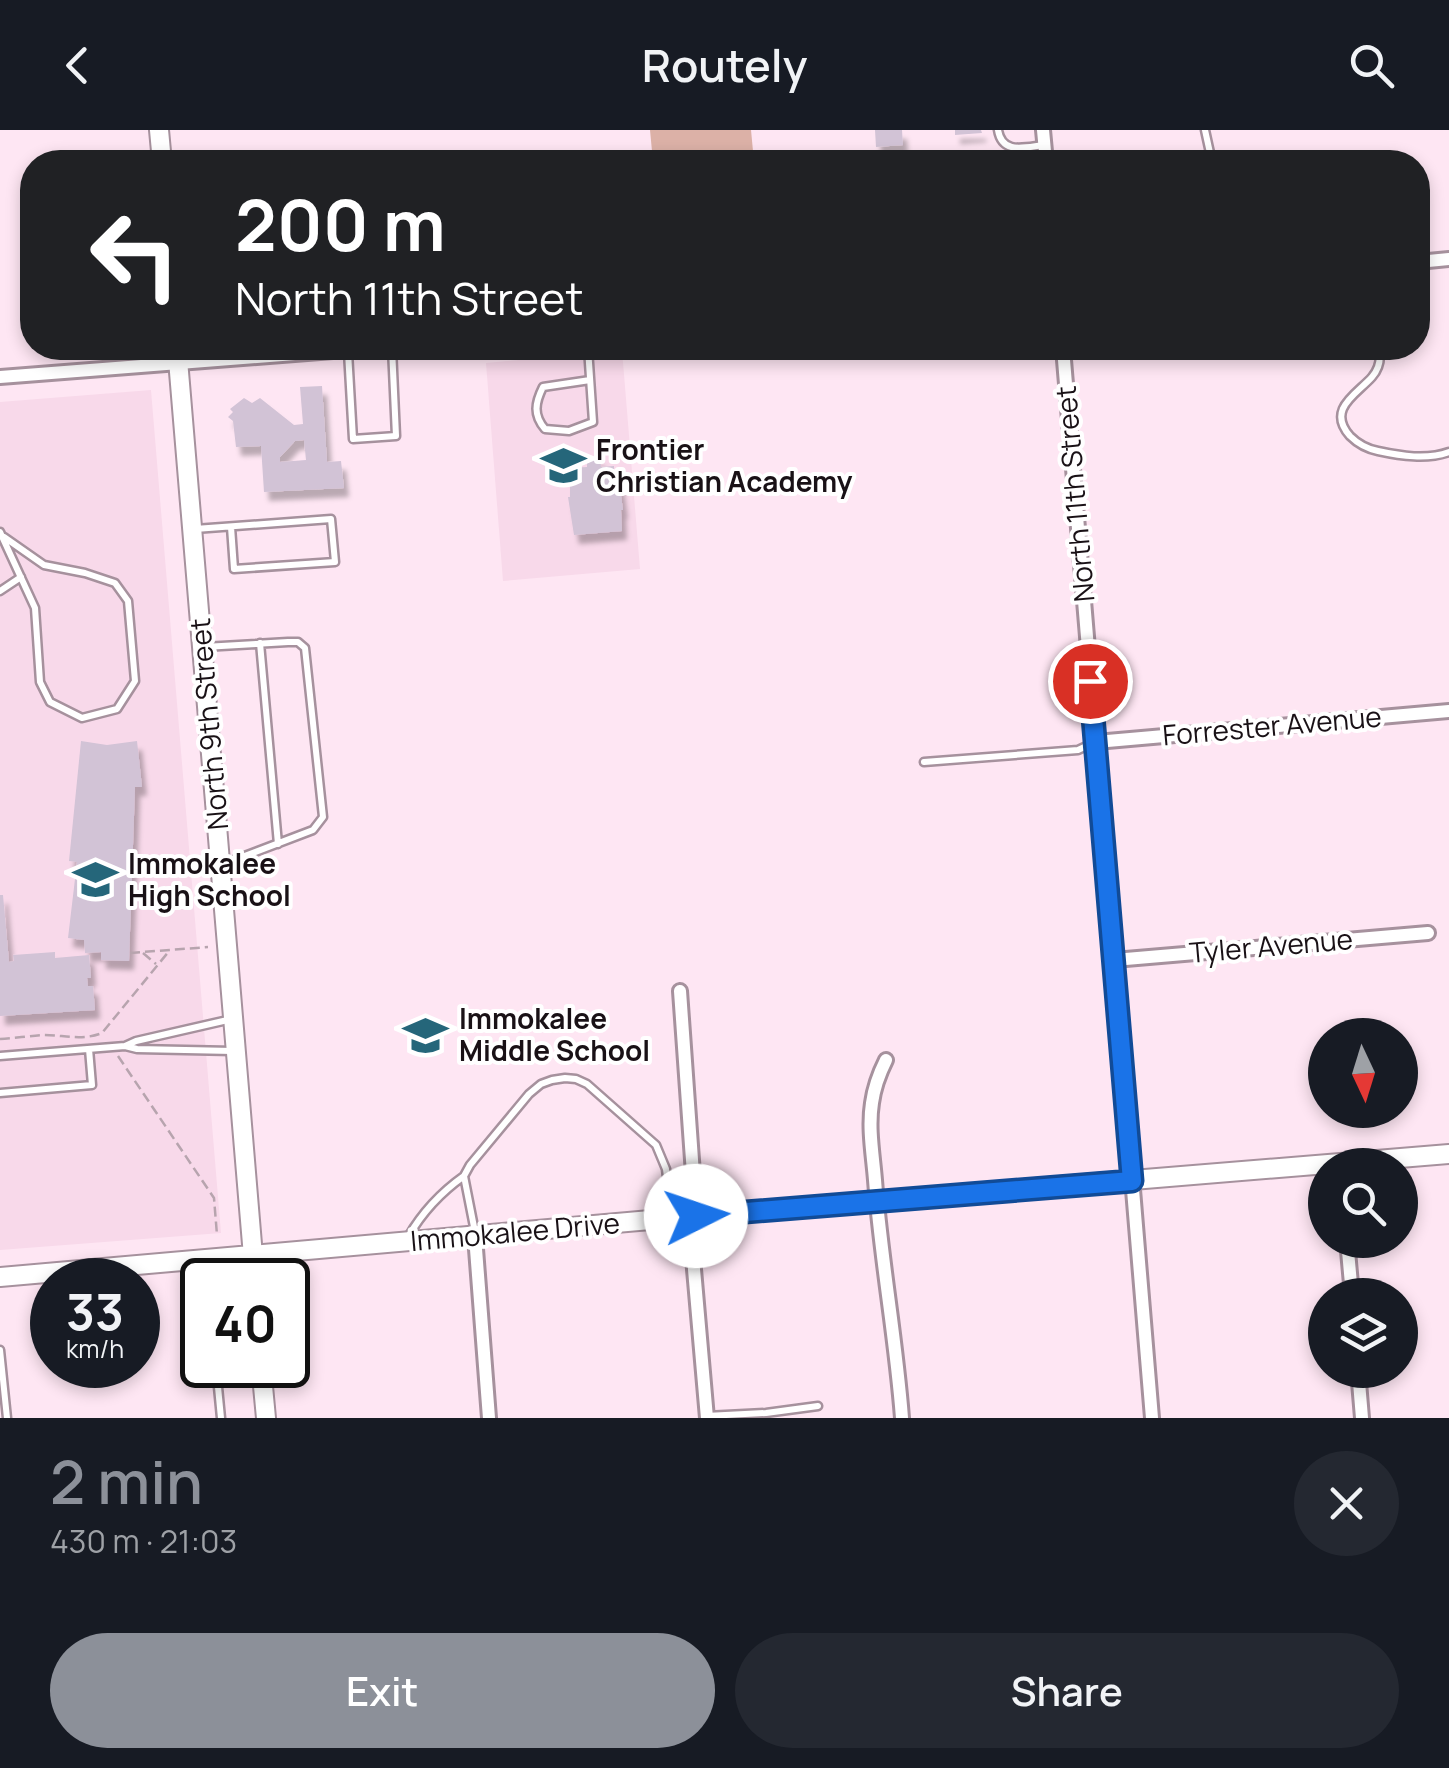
<!DOCTYPE html>
<html lang="en">
<head>
<meta charset="utf-8">
<style>
	body { margin:0; font-family:Manrope,sans-serif; background:#242831; color:#f1f3f6; height:100vh; display:flex; flex-direction:column; font-size:38px; white-space:nowrap }
	* { box-sizing:border-box; margin:0 }
	p { font-size:32px; color:#9ea1a6 }
	.icon { flex:none; width:55px; height:55px; fill:none; stroke:currentColor; stroke-width:2; stroke-linecap:round; stroke-linejoin:round }
	.map { position:relative; height:1288px; overflow:hidden }
	.details { display:flex; flex-direction:column; background:#171b24; flex:1 }
	.details>* { flex:none }
	.guide { position:absolute; left:20px; top:20px; width:1410px; height:210px; border-radius:40px; box-shadow:0 5px 15px #0003; background:#202124; color:#fff; overflow:hidden }
	.needle { width:65px; rotate:176deg }
	.tools { position:absolute; left:1308px; top:888px; display:grid; gap:20px }
	.tools a { display:grid; place-items:center; width:110px; height:110px; border-radius:50%; background:#171b24; box-shadow:0 5px 15px #0003; font-size:50px }
	.speed { position:absolute; left:30px; top:1128px; display:flex; gap:20px; font-size:50px; font-weight:700; text-align:center }
	.speed>* { display:grid; place-content:center; width:130px; height:130px; border-radius:50%; background:#171b24; box-shadow:0 5px 15px #0003; line-height:1 }
	.speed small { font-size:25px; font-weight:400 }
	.speed .limit { border:5px solid #111; border-radius:15px; background:#fff; color:#111 }
	.pin { position:absolute; display:grid; place-items:center; width:85px; height:85px; color:#fff; margin:-42px; border:5px solid #fff; border-radius:50%; box-shadow:0 2px 10px #0007 }
	.me { position:absolute; width:110px; margin:-55px; rotate:86deg; stroke-linejoin:round; filter:drop-shadow(0 0 8px #0008) }
	.turn { display:flex; align-items:center; gap:35px; height:210px; padding:0 50px; font-size:45px }
	.turn .icon { width:130px; height:130px; stroke-width:2.5 }
	.turn b { display:block; font-size:70px; line-height:85px }
	.round { display:grid; place-items:center; flex:none; width:105px; height:105px; border-radius:52px; background:#242831 }
	.overview { display:flex; align-items:center; justify-content:space-between; height:170px; padding:0 50px }
	h1 { font-size:60px; font-weight:600; line-height:75px; color:#8c9099 }
	.cta { display:flex; gap:20px; margin-top:auto; padding:20px 50px }
	.cta a { flex:1; height:115px; border-radius:60px; background:#8c9099; color:#fff; font-size:40px; font-weight:600; line-height:115px; text-align:center }
	.cta a+a { background:#242831; color:#f1f3f6 }
	header { display:flex; justify-content:space-between; align-items:center; height:130px; padding:0 50px; background:#171b24; font-size:45px; font-weight:600 }
	.map>svg:first-child { display:block }
</style>
</head>
<body>
<header><svg class="icon" aria-label="back" viewBox="0 0 24 24"><path d="M15 5l-7 7 7 7"/></svg>Routely<svg class="icon" aria-label="search" viewBox="0 0 24 24"><circle cx="10" cy="10" r="6"/><path d="M15 15l6 6"/></svg></header>
<div class="map">
<svg width="1449" height="1288" viewBox="0 0 1449 1288">
	<defs>
		<filter id="shadow"><feDropShadow dx="5" dy="9" stdDeviation="2.5" flood-color="#0004"/></filter>
	</defs>
	<rect width="100%" height="100%" fill="#fee6f3"/>
	<!-- built -->
	<path fill="#f8d9ea" d="M622 220 640 439 503 451 486 233Z
		M151 260 221 1103 0 1120V272Z"/>
	<!-- green -->
	<path fill="#dcb1a7" d="M650 0H751L754 32H653Z"/>
	<!-- building -->
	<path fill="#d2c3d6" fill-rule="evenodd" filter="url(#shadow)" d="M875 0H902L903 15 876 17Z
		M955 0H981L982 3 955 5Z
		M322 256 327 332 341 331 344 358 264 362 261 316 236 317 233 291 228 287 233 282 230 279 244 268 252 273 260 268 294 295 303 294 300 257ZM304 310 306 330 280 332V327L295 311Z
		M600 327 601 337 614 336V345L618 344 623 380H621L622 401 574 405 568 367H570V338L587 337V329Z
		M81 611 107 615 137 611 142 657H135L129 831 101 830V822L85 823 84 810 68 808 77 732 69 731Z
		M0 765H3L9 832 14 831 13 825 55 822V828L89 825 91 848H87L88 856H93L95 880 0 886Z"/>
	<g fill="none" stroke-linecap="round" stroke-linejoin="round">
		<defs>
			<path id="lane" d="M998 0C1002 25 1025 17 1044 15
				M1205 0 1212 32
				M588 218 593 292 569 301 545 299C533 285 535 273 543 257L590 250
				M1379 218C1381 228 1379 239 1372 247 1357 264 1326 279 1350 306 1357 313 1368 319 1378 321 1401 326 1427 330 1449 322
				M348 222 353 309 396 306 392 218
				M195 399 331 389 335 432 234 439 231 397
				M0 402 35 478 40 552 50 572 82 588 117 579 135 551 128 471 115 453 85 443 44 435 4 407
				M0 461 21 447
				M260 513 278 714
				M204 517 288 512H298L305 518 323 687 313 700 221 735
				M924 632 1078 620 1095 612
				M232 889 136 911 125 916 137 919 233 921
				M0 926 125 916
				M0 963 92 955 89 919
				M475 1102 464 1046 470 1035 529 964 541 954 552 950 565 948 576 949 587 954 656 1015 666 1039 672 1087
				M408 1107C423 1081 440 1063 464 1046
				M0 1220 7 1288
				M218 1257 221 1288
				M706 1286 766 1283 818 1276"/>
			<path id="street" d="M1043 0 1046 32
				M1418 132 1449 129
				M1063 218 1152 1288
				M0 247 371 218
				M1096 612 1449 581
				M1114 830 1428 803
				M680 861 696 1086 691 1105 707 1288
				M886 930C879 944 874 958 872 973 868 998 873 1025 875 1050 881 1130 896 1208 902 1288
				M475 1106 489 1288
				M1347 1110 1352 1165
				M1358 1240 1362 1288"/>
			<path id="secondary" d="M159 0 162 32
				M177 218 255 1150
				M0 1147 696 1086 1449 1024
				M261 1235 266 1288"/>
		</defs>
		<!-- lane casing -->
		<use href="#lane" stroke="#a6919d" stroke-width="11"/>
		<!-- street casing -->
		<use href="#street" stroke="#a6919d" stroke-width="18"/>
		<!-- secondary casing -->
		<use href="#secondary" stroke="#a6919d" stroke-width="22"/>
		<!-- path -->
		<path stroke="#b7a4ae" stroke-width="2.5" stroke-dasharray="10 5" stroke-linecap="butt" d="M130 823 208 817
			M143 823 156 834
			M0 909C14 908 29 906 43 905 64 905 82 911 102 903L170 820
			M118 926 214 1068 217 1105"/>
		<!-- lane -->
		<use href="#lane" stroke="#fff" stroke-width="6"/>
		<!-- street -->
		<use href="#street" stroke="#fff" stroke-width="12"/>
		<!-- secondary -->
		<use href="#secondary" stroke="#fff" stroke-width="18"/>
	</g>
	<g fill="none" stroke-linecap="round" stroke-linejoin="round">
		<defs>
			<path id="route" d="M696 1086 1132 1051 1090 551"/>
		</defs>
		<!-- route casing -->
		<use href="#route" stroke="#114b97" stroke-width="25"/>
		<!-- route -->
		<use href="#route" stroke="#1a73e8" stroke-width="18"/>
	</g>
	<!-- icons -->
	<defs>
		<symbol id="school-bare" viewBox="-9 -9 18 18"><path d="M0-5L7-2L0 1L-7-2ZM-4 1L0 2.5L4 1V4Q0 6-4 4Z" fill="#25667a" stroke="#fff" stroke-width="2.5" paint-order="stroke"/></symbol>
	</defs>
	<g fill-rule="evenodd">
		<use href="#school-bare" x="532" y="304" width="63" height="63"/>
		<use href="#school-bare" x="64" y="718" width="63" height="63"/>
		<use href="#school-bare" x="394" y="874" width="63" height="63"/>
	</g>
	<g text-anchor="middle" stroke-width="8" stroke-linejoin="round" paint-order="stroke">
		<!-- poi labels -->
		<g font-size="28" font-weight="bold" fill="#191116" stroke="#fff" text-anchor="start">
			<text x="596" y="330">Frontier<tspan x="596" dy="32">Christian Academy</tspan></text>
			<text x="128" y="744">Immokalee<tspan x="128" dy="32">High School</tspan></text>
			<text x="459" y="899">Immokalee<tspan x="459" dy="32">Middle School</tspan></text>
		</g>
		<!-- street labels -->
		<g font-size="28" fill="#191116" stroke="#fff">
			<text transform="translate(1075 364) rotate(-95)" y="10">North 11th Street</text>
			<text transform="translate(209 594) rotate(-95)" y="10">North 9th Street</text>
			<text transform="translate(1272 596) rotate(-5)" y="10">Forrester Avenue</text>
			<text transform="translate(1271 816) rotate(-5)" y="10">Tyler Avenue</text>
			<text transform="translate(515 1102) rotate(-5)" y="10">Immokalee Drive</text>
		</g>
	</g>
</svg>
<div class="tools">
<a><svg class="needle" viewBox="-14 -14 28 28"><path d="M0-13l5 13h-10z" fill="#e53935"/><path d="M0 13l5-13h-10z" fill="#9ea1a6"/></svg></a>
<a><svg class="icon" aria-label="search" viewBox="0 0 24 24"><circle cx="10" cy="10" r="6"/><path d="M15 15l6 6"/></svg></a>
<a><svg class="icon" aria-label="layers" viewBox="0 0 24 24"><path d="M12 4l9 5-9 5-9-5zM3 14l9 5 9-5"/></svg></a>
</div>
<div class="speed"><div>33<small>km/h</small></div><div class="limit">40</div></div>
<div class="pin" style="left:1090px;top:551px;background:#d93025"><svg class="icon" aria-label="arrive" viewBox="0 0 24 24"><path d="M6 21V4h12l-3 4 3 4H6"/></svg></div>
<svg class="me" style="left:696px;top:1086px" viewBox="-20 -20 40 40"><circle r="19" fill="#fff"/><path d="M0-13L10 11 0 6-10 11z" fill="#1a73e8"/></svg>
<div class="guide">
<div class="turn"><svg class="icon" aria-label="left" viewBox="0 0 24 24"><path d="M17 20v-9H6M10 6l-5 5 5 5"/></svg><div><b>200 m</b>North 11th Street</div></div>
</div>
</div>
<section class="details">
<div class="overview"><div><h1>2 min</h1><p>430 m · 21:03</p></div><a class="round"><svg class="icon" aria-label="close" viewBox="0 0 24 24"><path d="M6 6l12 12M18 6L6 18"/></svg></a></div>
<div class="cta"><a>Exit</a><a>Share</a></div>
</section>
</body>
</html>
